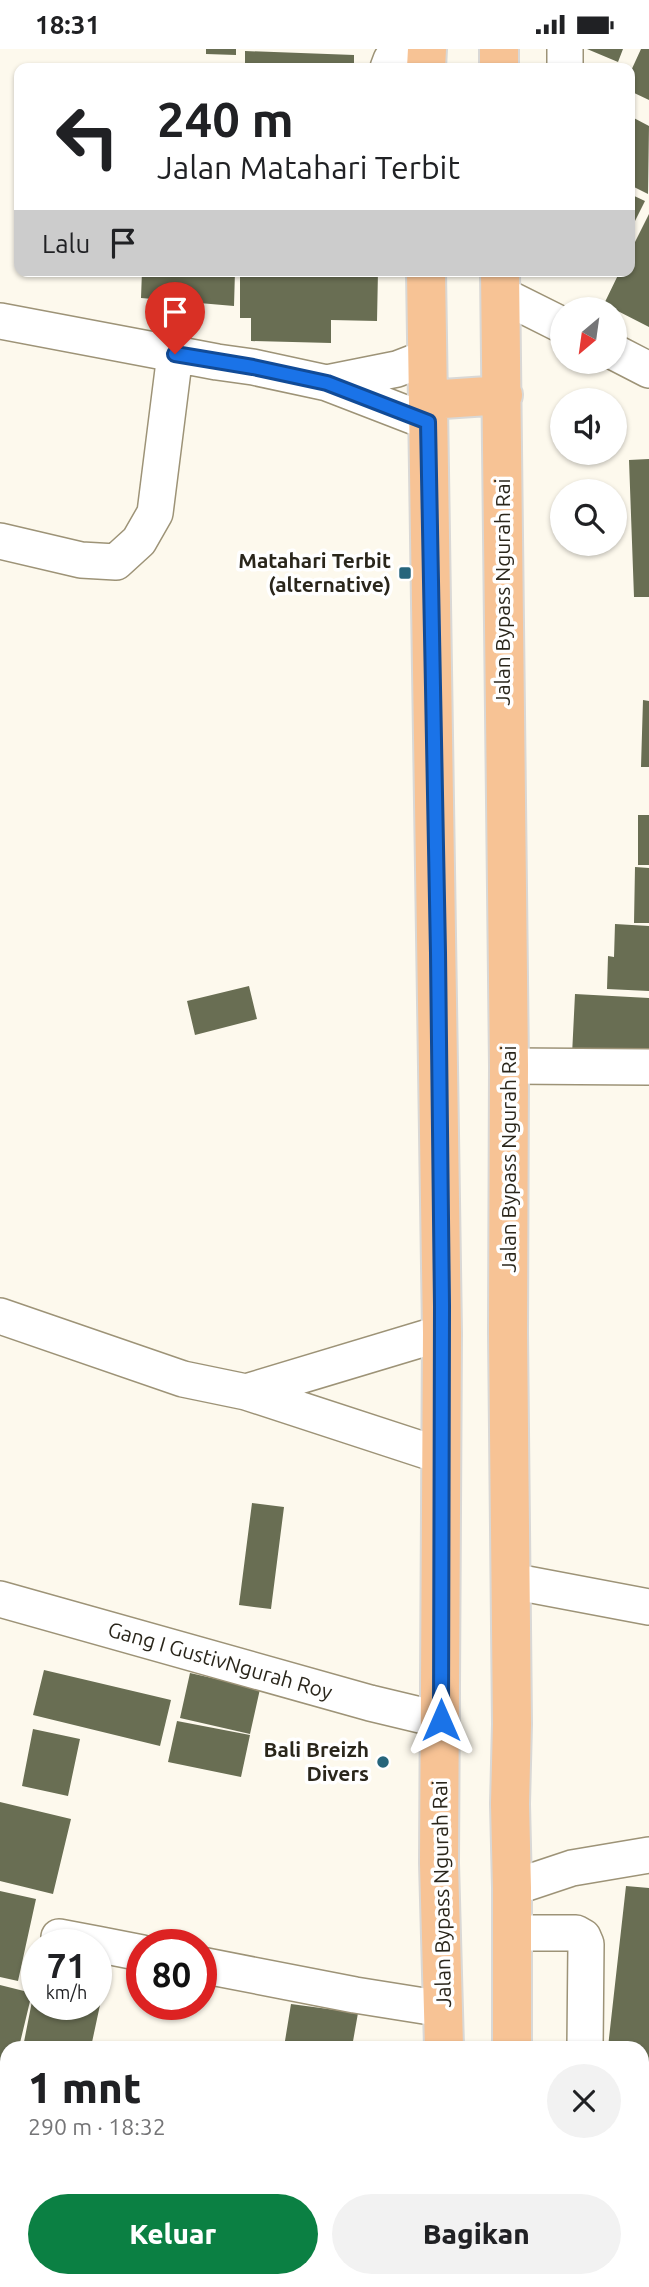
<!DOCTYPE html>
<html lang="id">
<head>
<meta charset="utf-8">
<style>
	body { margin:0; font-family:Ubuntu,sans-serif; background:#f2f2f2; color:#202124; height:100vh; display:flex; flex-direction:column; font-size:26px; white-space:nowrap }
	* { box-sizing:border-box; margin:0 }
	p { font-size:23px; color:#757577 }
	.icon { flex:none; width:38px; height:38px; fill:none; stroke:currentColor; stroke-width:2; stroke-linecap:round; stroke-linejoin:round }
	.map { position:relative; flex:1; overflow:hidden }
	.drawer { position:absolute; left:0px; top:1992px; width:649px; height:247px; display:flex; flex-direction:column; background:#fff; border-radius:21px 21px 0 0; box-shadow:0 2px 5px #0004 }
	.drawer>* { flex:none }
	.top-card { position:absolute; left:14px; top:14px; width:621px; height:214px; border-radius:14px; box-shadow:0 2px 5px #0004; background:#fff; color:#202124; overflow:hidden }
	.needle { width:46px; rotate:209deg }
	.buttons { position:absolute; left:550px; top:248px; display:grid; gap:14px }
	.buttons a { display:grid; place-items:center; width:77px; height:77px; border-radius:50%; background:#fff; box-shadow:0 2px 5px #0004; font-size:35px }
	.speed { position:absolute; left:21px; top:1880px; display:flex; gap:14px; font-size:35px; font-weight:700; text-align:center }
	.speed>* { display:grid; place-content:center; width:91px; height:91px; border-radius:50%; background:#fff; box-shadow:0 2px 5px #0004; line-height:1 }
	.speed small { font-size:18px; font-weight:400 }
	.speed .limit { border:10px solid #d22; background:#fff; color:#111 }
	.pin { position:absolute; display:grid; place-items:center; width:60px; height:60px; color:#fff; margin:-72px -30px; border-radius:50% 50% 50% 0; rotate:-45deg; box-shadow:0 0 7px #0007 }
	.pin .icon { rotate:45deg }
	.me { position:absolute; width:77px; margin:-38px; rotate:0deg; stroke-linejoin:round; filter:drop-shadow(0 0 5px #0008) }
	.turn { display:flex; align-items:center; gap:24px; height:147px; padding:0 28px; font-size:32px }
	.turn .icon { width:91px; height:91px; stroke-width:2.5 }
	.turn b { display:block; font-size:49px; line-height:60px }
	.then { display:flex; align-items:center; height:66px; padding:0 28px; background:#0003; gap:14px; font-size:26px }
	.round { display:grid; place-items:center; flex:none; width:74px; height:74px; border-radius:37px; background:#f2f2f2 }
	.overview { display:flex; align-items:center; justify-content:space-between; height:119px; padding:0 28px }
	h1 { font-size:42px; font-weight:800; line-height:52px }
	.cta { display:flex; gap:14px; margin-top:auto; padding:14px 28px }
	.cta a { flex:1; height:80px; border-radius:42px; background:#0b8043; color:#fff; font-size:28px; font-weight:800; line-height:80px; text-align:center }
	.cta a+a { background:#f2f2f2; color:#202124 }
	.status { display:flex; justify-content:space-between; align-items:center; height:49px; padding:0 35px; background:#fff; direction:ltr }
	.status svg { height:19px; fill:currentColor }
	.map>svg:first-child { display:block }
</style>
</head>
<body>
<div class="status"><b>18:31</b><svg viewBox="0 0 49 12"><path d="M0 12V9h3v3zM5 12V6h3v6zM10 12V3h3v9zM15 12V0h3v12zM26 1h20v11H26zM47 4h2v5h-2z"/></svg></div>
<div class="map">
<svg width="649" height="2238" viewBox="0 0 649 2238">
	<rect width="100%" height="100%" fill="#fdf9ed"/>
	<!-- building -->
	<path fill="#696e53" d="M206 0H236V6L206 5Z
		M587 0H623L618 13Z
		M641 0H649V51L630 42V24Z
		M245 2 354 6V19H245Z
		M630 67 649 77 648 145 630 136Z
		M630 145 645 152 630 182Z
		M649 165V278L604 255 620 222H630V203Z
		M142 222H235L234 257 141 249Z
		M240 222H378L377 272 331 271V294L251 292V269H240Z
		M649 410V548H634L629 411Z
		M643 651 649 652V718H641Z
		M638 766H649V816H638Z
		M635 818 649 819V874H634Z
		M615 875 649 877V942L607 940 608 907 614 908Z
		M249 937 257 970 195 986 187 952Z
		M575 945 649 949V1010L572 1006Z
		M252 1454 284 1458 271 1560 239 1556Z
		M44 1621 171 1651 160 1697 33 1666Z
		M190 1624 260 1640 250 1685 180 1669Z
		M177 1672 250 1686 241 1728 168 1713Z
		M33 1680 80 1690 68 1747 22 1737Z
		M0 1753 71 1770 53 1845 0 1832Z
		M626 1837 649 1839V2129L642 2128V1998H608Z
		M0 1842 36 1850 18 1932 0 1928Z
		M0 1936 32 1944 19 1998H7V2023L0 2021Z
		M34 1942 37 1943V1955L100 1956 91 1998H23Z
		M291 1955 358 1964 352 1998H284Z
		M6 2048H7V2086L0 2084V2072Z"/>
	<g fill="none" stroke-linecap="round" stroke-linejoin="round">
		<defs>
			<path id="minor" d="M388 19 391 11 427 3
				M565 19V0
				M500 245 562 276
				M0 272 217 313 253 318 327 334 428 373
				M614 303 649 321
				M327 334 397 320 428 308
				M0 492 81 511 116 513 139 492 155 464 175 305
				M509 1017 649 1018
				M0 1267 183 1330 246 1343 442 1407
				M246 1343 442 1284
				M511 1532 649 1558
				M0 1550 370 1654 441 1671
				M512 1839 572 1819 649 1806
				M512 1884H576L583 1888 586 1895 585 1998
				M59 1888 96 1895
				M96 1895 142 1904
				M201 1916 355 1946 443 1960
				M0 2136 7 2138
				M592 2231V2238"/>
			<path id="highway" d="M426 19 427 0
				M499 19V0
				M426 222 442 1284 439 1814 444 1998
				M500 222 509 1017 508 1283 512 1675 510 1755 512 1839V1998
				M428 351 503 346
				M450 2231V2238
				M512 2238V2231"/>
		</defs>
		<!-- minor casing -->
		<use href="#minor" stroke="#9d9377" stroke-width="38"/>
		<!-- highway casing -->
		<use href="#highway" stroke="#d9d8d6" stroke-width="42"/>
		<!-- minor -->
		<use href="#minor" stroke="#fff" stroke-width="35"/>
		<!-- highway -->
		<use href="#highway" stroke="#f7c395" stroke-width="38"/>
	</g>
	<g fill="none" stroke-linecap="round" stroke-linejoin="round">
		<defs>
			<path id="route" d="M175 305 253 318 327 334 428 373 438 904 442 1257 441 1671"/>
		</defs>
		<!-- route casing -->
		<use href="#route" stroke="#114b97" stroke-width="18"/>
		<!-- route -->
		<use href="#route" stroke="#1a73e8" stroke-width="12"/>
	</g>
	<!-- markers -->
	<g fill="#26657b" stroke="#fff" stroke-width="2.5">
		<rect x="398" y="517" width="14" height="14" rx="3.5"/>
		<circle cx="383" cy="1713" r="7"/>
	</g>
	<g text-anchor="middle" stroke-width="7" stroke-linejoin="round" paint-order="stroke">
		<!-- poi labels -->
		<g font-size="21" font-weight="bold" fill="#2a261b" stroke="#fff" text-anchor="end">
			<text x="391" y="519">Matahari Terbit<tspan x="391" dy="24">(alternative)</tspan></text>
			<text x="369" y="1708">Bali Breizh<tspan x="369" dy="24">Divers</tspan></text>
		</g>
		<!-- street labels -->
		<g font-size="21" fill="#2a261b" stroke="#fff">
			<text transform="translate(503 543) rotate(-90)" y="7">Jalan Bypass Ngurah Rai</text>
			<text transform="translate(509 1110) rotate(-90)" y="7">Jalan Bypass Ngurah Rai</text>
			<text transform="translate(220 1612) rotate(16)" y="7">Gang I GustivNgurah Roy</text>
			<text transform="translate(442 1845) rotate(-91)" y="7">Jalan Bypass Ngurah Rai</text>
		</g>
	</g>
</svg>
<div class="buttons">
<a><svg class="needle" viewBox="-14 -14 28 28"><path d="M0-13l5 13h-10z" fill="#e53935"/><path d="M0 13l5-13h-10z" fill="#757577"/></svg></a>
<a><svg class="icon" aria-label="sound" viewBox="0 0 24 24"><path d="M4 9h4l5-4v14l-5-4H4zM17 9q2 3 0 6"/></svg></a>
<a><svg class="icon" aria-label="search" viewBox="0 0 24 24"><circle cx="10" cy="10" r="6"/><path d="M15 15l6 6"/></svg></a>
</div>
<div class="speed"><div>71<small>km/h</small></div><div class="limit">80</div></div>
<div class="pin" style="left:175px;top:305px;background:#d93025"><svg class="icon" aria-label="arrive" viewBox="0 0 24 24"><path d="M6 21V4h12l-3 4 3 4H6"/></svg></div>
<svg class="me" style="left:441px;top:1671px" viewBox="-20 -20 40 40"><path d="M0-17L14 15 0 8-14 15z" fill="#1a73e8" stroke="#fff" stroke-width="4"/></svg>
<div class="top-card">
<div class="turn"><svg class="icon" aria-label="left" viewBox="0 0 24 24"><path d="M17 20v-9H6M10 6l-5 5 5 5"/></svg><div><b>240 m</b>Jalan Matahari Terbit</div></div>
<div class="then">Lalu<svg class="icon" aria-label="arrive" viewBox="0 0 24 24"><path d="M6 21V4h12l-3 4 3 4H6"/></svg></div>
</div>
<section class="drawer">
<div class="overview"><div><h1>1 mnt</h1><p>290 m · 18:32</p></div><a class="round"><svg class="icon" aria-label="close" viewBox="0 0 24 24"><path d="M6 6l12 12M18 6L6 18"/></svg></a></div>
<div class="cta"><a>Keluar</a><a>Bagikan</a></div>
</section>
</div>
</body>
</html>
